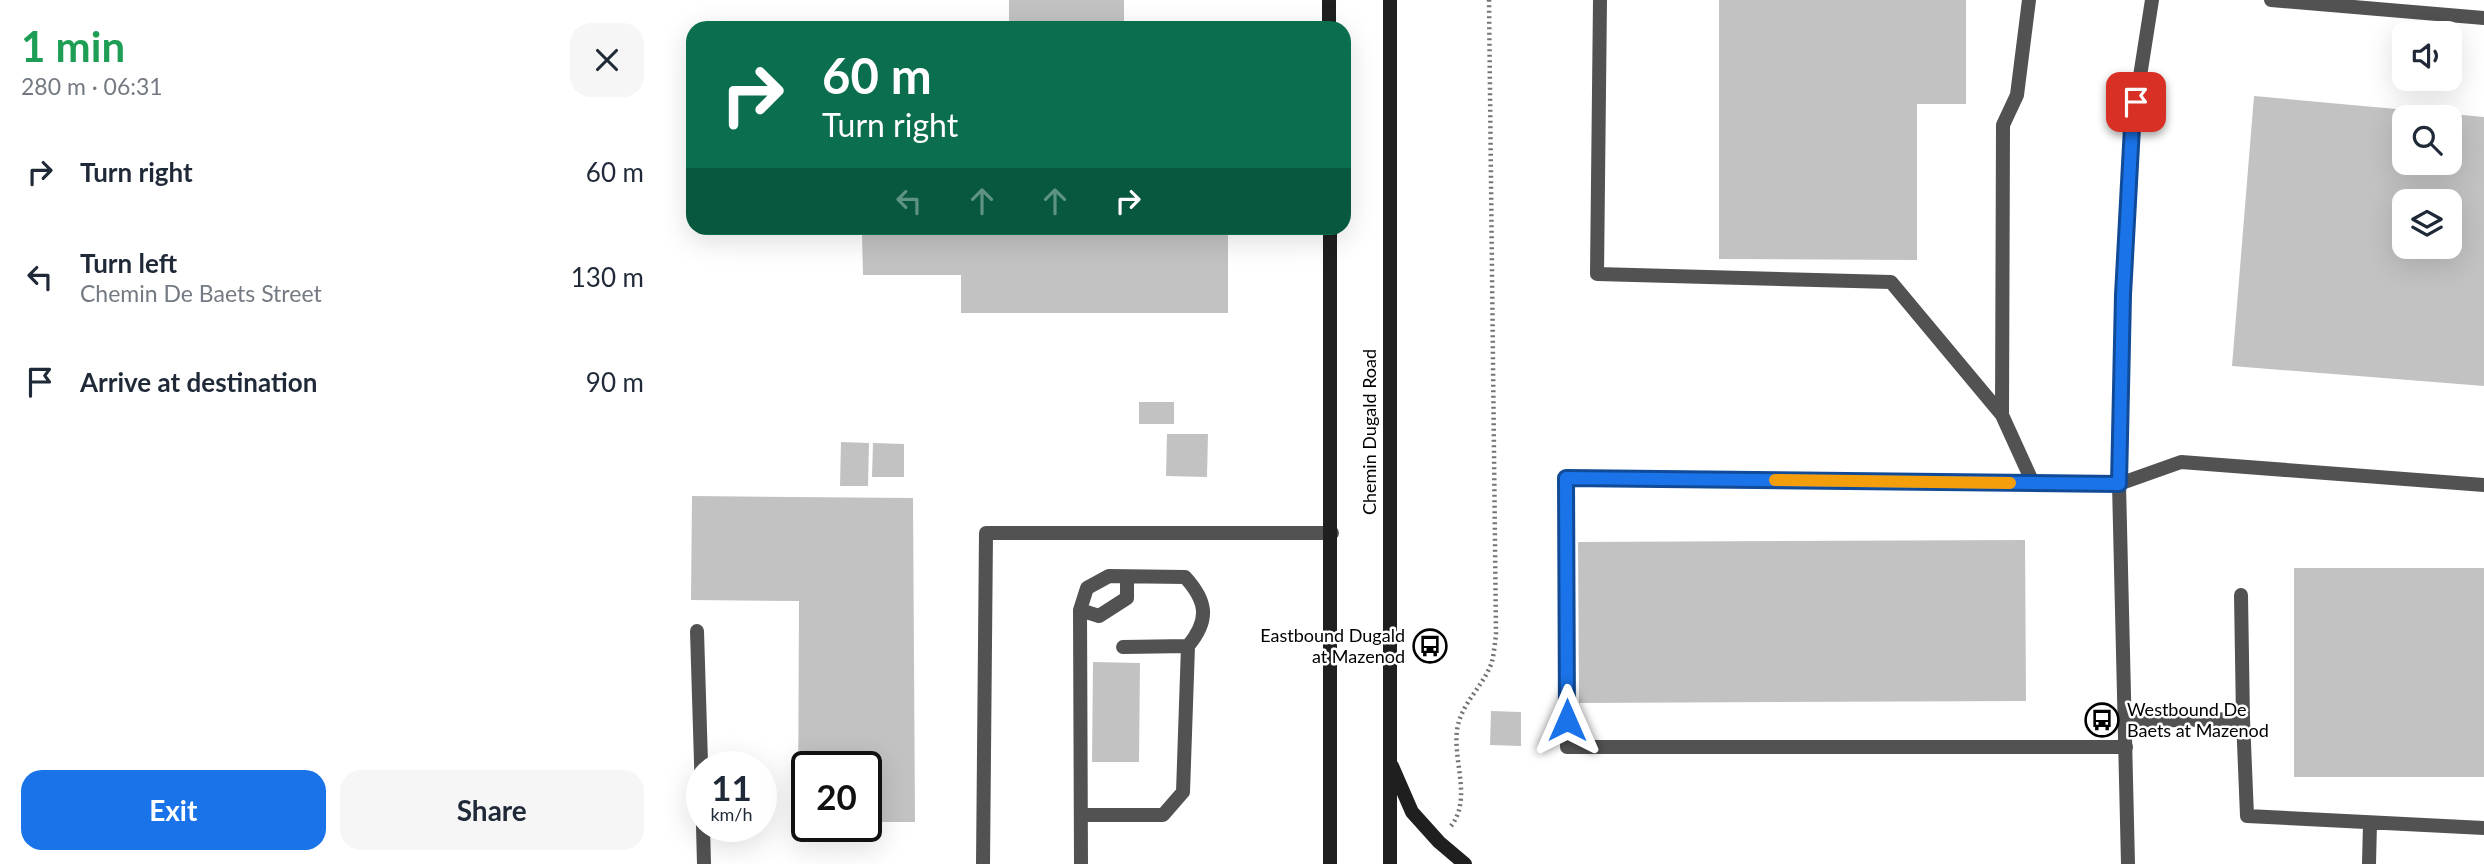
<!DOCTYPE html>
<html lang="en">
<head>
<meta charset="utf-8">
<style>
	body { margin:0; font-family:Lato,sans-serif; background:#f6f6f7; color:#1f2937; height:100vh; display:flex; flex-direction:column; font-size:26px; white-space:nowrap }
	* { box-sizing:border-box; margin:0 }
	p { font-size:23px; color:#747a83 }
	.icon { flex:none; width:38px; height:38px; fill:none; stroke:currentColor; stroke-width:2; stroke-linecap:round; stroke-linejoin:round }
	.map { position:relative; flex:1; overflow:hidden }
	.drawer { display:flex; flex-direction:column; background:#fff; width:665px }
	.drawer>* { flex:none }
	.top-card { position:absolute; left:21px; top:21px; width:665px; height:214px; border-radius:21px; box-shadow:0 7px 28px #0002; background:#0b6e4f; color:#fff; overflow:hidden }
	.buttons { position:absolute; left:1727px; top:21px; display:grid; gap:14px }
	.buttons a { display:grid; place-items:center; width:70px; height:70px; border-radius:14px; background:#fff; box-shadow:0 7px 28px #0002; font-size:35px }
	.speed { position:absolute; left:21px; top:751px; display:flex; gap:14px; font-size:35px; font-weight:700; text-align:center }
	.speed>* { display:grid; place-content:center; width:91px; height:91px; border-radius:50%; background:#fff; box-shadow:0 7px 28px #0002; line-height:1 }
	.speed small { font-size:18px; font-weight:400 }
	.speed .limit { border:4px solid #111; border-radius:10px; background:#fff; color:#111 }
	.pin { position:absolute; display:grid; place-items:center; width:60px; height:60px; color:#fff; margin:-30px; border-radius:14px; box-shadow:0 4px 10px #0006 }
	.me { position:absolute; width:77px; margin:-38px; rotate:0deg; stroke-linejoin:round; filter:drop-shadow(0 0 5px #0008) }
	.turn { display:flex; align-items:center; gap:24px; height:147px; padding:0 21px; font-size:32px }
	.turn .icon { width:91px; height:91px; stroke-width:2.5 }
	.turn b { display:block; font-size:49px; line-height:60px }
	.lanes { display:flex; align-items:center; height:66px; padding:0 21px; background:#0003; justify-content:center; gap:35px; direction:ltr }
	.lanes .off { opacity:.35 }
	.round { display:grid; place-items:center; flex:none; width:74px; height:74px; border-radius:21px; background:#f6f6f7 }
	.overview { display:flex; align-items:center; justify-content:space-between; height:119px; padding:0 21px }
	h1 { font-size:42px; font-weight:700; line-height:52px; color:#1e9e55 }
	.action { display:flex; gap:14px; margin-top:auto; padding:14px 21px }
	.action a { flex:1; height:80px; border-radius:21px; background:#1a73e8; color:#fff; font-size:28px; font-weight:700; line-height:80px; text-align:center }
	.action a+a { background:#f6f6f7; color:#1f2937 }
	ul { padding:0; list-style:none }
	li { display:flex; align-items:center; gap:21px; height:105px; padding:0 21px }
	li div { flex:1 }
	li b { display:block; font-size:26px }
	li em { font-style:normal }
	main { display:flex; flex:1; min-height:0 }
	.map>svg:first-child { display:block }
</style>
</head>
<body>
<main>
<section class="drawer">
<div class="overview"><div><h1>1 min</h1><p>280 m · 06:31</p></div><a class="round"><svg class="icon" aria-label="close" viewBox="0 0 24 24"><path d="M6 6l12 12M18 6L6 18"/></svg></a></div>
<ul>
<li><svg class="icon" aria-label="right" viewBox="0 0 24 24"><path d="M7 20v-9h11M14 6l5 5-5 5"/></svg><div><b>Turn right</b></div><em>60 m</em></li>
<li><svg class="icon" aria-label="left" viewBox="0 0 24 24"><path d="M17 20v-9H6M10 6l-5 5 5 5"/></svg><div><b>Turn left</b><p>Chemin De Baets Street</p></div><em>130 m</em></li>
<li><svg class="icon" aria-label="arrive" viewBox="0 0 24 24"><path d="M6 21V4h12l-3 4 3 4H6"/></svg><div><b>Arrive at destination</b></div><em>90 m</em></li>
</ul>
<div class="action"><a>Exit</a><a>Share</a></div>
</section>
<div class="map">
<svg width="1819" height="864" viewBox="0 0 1819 864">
	<rect width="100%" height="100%" fill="#fff"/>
	<!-- building -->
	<path fill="#c2c2c2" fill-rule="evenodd" d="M344 0H459V28H344Z
		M1054 0H1301V104H1252V260L1054 259Z
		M1589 96 1819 117V386L1567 366ZM1740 117H1785V163H1740ZM1740 201H1785V247H1740Z
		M393 228H563V313H296V275H198L197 234H393Z
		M474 402H509V424H474Z
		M502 434H543L542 477 501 476Z
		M176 442 204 443 203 486H175Z
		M208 443 239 444V477H207Z
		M27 496 248 498 250 822H201V766H142V822H133L134 601 26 600Z
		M1360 540 1361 701 914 703 913 542Z
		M1629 568H1819V777H1629Z
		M428 662 475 663 474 762H427Z
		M826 711 856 712V746L825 745Z"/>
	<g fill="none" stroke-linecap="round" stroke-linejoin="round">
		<!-- path -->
		<path stroke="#747474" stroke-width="4.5" stroke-dasharray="2 3.5" stroke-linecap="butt" d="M786 826C807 799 788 762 792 730 796 703 818 687 827 662 829 653 830 643 831 634L824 0"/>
		<!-- service -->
		<path stroke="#525252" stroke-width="14" d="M935 0 932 274 1226 282 1337 415 1368 483
			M1606 0 1819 18
			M1337 415 1338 125 1352 95 1364 0
			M415 610 434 616 462 598V578
			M32 631 37 795
			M458 647 523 646
			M1578 719 1582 816 1819 828
			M1461 721 1578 719 1576 595
			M1461 747H902L901 478 1454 484 1516 462 1819 485
			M38 826 39 864
			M318 864 321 533H667
			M416 864 415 610 422 588 444 576 520 577C542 601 545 620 523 646L518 792 498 815H417
			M1704 864 1705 823"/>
		<!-- minor -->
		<path stroke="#525252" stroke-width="14" d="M1463 864 1454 484 1458 295 1467 127 1487 0"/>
		<!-- secondary -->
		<path stroke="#1f1f1f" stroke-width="14" d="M664 0V28
			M725 0V864
			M665 228V864
			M727 766 747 812 774 842 800 864"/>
	</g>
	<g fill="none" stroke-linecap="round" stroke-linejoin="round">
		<defs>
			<path id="route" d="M902 720 901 478 1454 484 1458 295 1467 127 1471 102"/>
		</defs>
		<!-- route casing -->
		<use href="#route" stroke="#114b97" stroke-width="18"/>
		<!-- route -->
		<use href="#route" stroke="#1a73e8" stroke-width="12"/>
		<!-- slow -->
		<path stroke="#f59e0b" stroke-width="12" d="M1110 480 1345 483"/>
	</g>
	<!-- icons -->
	<defs>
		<symbol id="bus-ring" viewBox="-11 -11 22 22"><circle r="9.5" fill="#fff" stroke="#000" stroke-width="1.5"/><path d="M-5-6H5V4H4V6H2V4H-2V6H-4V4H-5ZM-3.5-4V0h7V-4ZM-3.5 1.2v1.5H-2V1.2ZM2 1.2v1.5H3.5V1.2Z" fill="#000"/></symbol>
	</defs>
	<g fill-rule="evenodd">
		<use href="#bus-ring" x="746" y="627" width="38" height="38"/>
		<use href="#bus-ring" x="1418" y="701" width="38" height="38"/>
	</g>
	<g text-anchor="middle" stroke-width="5" stroke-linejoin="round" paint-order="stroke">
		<!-- street labels -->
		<g font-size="18" fill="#000" stroke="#fff">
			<text transform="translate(705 432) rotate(-90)" y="6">Chemin Dugald Road</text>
		</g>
		<!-- poi labels -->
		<g font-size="18" fill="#000" stroke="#fff" text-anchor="end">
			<text x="740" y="642">Eastbound Dugald<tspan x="740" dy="21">at Mazenod</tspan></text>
			<text x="1462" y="716" text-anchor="start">Westbound De<tspan x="1462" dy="21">Baets at Mazenod</tspan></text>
		</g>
	</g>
</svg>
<div class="buttons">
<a><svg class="icon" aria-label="sound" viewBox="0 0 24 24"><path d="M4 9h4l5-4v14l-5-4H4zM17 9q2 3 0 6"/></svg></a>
<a><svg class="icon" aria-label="search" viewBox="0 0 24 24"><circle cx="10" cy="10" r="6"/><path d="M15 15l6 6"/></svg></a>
<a><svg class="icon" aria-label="layers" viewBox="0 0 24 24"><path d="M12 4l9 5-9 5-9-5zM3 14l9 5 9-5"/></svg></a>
</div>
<div class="speed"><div>11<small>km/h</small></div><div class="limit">20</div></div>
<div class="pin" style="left:1471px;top:102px;background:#d93025"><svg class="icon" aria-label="arrive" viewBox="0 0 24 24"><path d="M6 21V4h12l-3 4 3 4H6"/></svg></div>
<svg class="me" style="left:902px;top:720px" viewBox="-20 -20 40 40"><path d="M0-17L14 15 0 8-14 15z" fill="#1a73e8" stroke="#fff" stroke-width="4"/></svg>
<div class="top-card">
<div class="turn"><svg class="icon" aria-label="right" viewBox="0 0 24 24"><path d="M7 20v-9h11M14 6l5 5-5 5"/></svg><div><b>60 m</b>Turn right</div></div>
<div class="lanes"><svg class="icon off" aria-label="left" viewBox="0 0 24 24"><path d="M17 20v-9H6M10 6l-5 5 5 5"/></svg><svg class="icon off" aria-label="ahead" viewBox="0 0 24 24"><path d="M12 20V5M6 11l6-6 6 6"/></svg><svg class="icon off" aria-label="ahead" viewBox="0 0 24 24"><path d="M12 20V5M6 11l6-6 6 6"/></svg><svg class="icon" aria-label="right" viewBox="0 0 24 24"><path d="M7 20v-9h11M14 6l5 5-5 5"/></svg></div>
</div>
</div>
</main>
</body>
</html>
